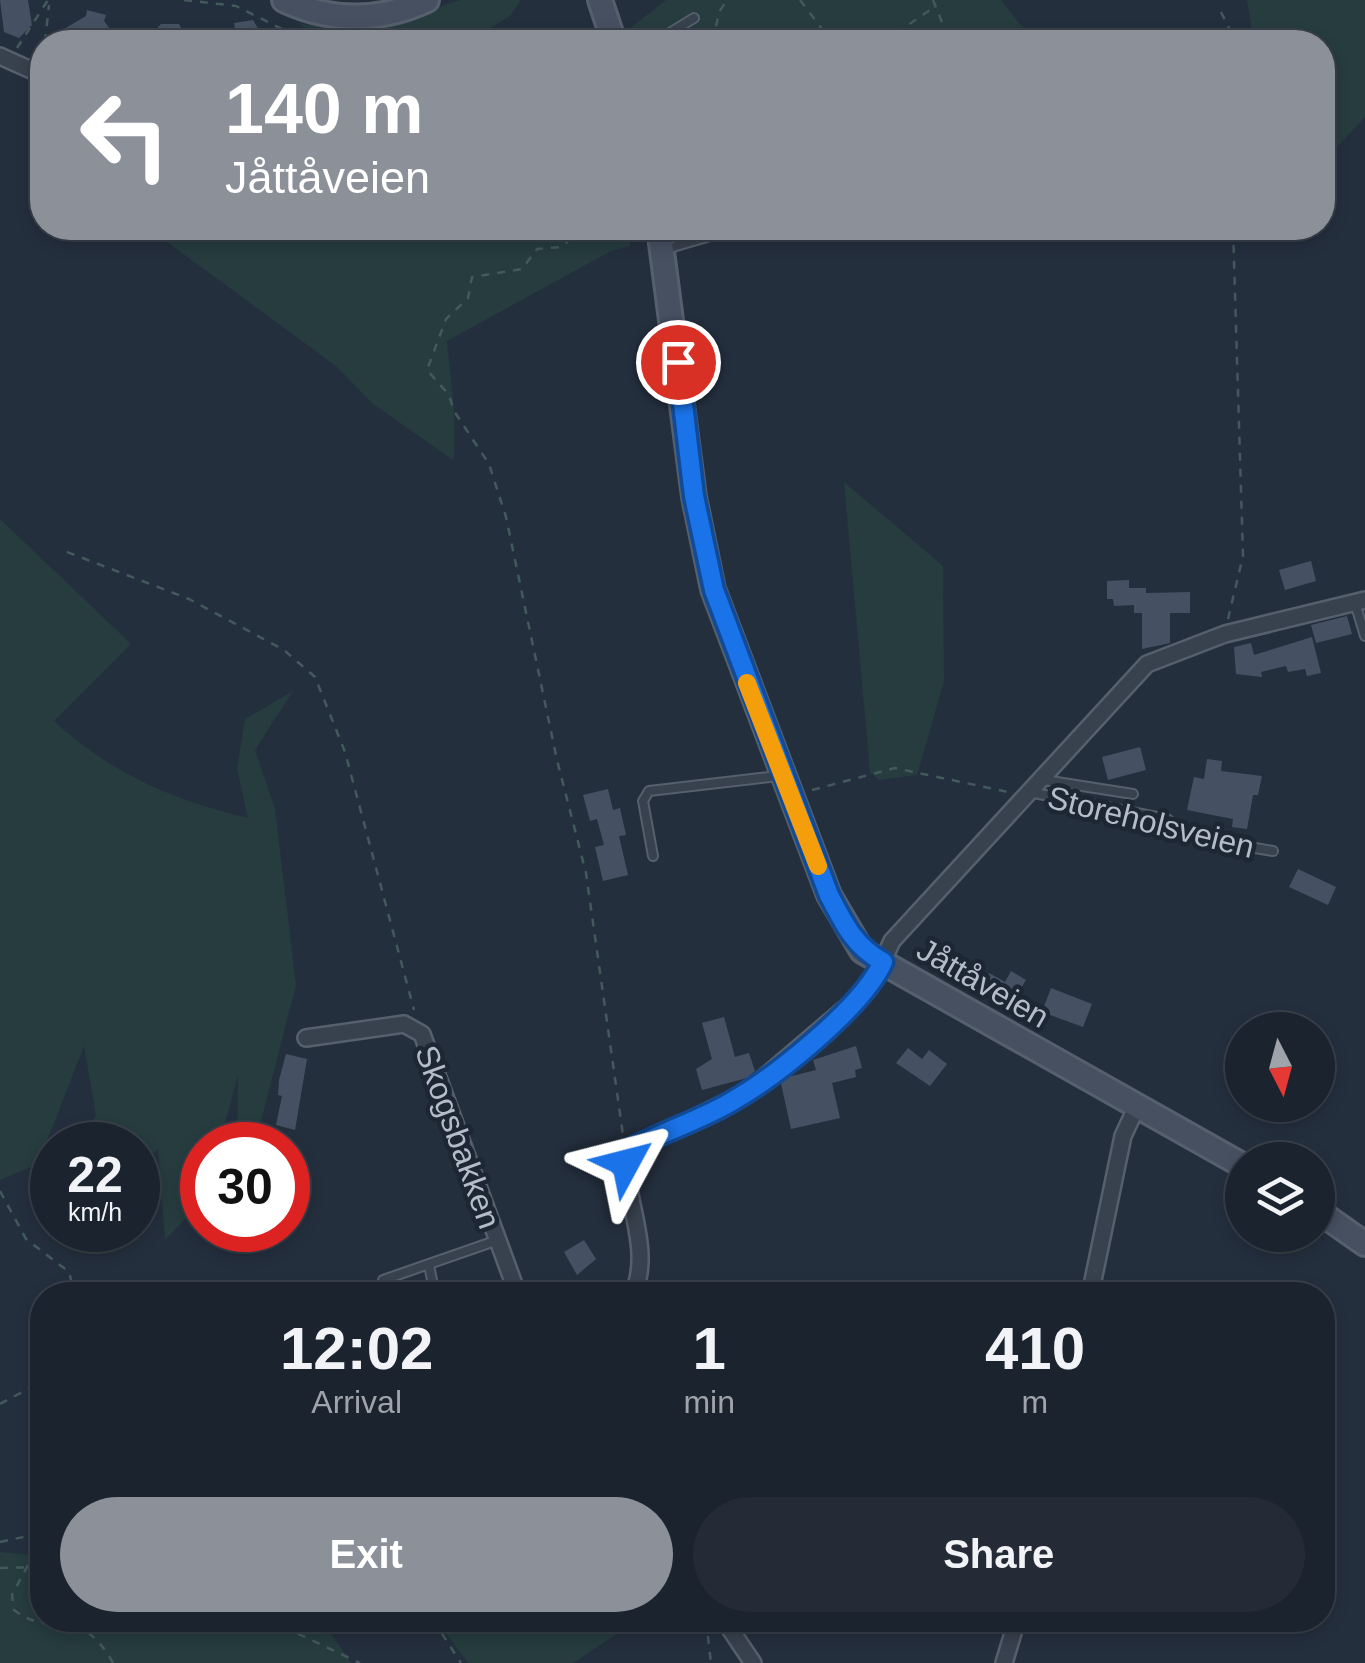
<!DOCTYPE html>
<html lang="en">
<head>
<meta charset="utf-8">
<style>
	body { margin:0; font-family:Helvetica,sans-serif; background:#242b36; color:#f1f3f6; height:100vh; display:flex; flex-direction:column; font-size:38px; white-space:nowrap }
	* { box-sizing:border-box; margin:0 }
	p { font-size:32px; color:#a0a4aa }
	.icon { flex:none; width:55px; height:55px; fill:none; stroke:currentColor; stroke-width:2; stroke-linecap:round; stroke-linejoin:round }
	.map { position:relative; flex:1; overflow:hidden }
	.sheet { position:absolute; left:30px; top:1282px; width:1305px; height:350px; display:flex; flex-direction:column; background:#1b232e; border-radius:40px; box-shadow:0 5px 15px #0003,0 0 0 2px #39404a }
	.sheet>* { flex:none }
	.top-card { position:absolute; left:30px; top:30px; width:1305px; height:210px; border-radius:40px; box-shadow:0 5px 15px #0003,0 0 0 2px #39404a; background:#8c9099; color:#fff; overflow:hidden }
	.needle { width:65px; rotate:174deg }
	.tools { position:absolute; left:1225px; top:1012px; display:grid; gap:20px }
	.tools a { display:grid; place-items:center; width:110px; height:110px; border-radius:50%; background:#1b232e; box-shadow:0 5px 15px #0003,0 0 0 2px #39404a; font-size:50px }
	.speed { position:absolute; left:30px; top:1122px; display:flex; gap:20px; font-size:50px; font-weight:700; text-align:center }
	.speed>* { display:grid; place-content:center; width:130px; height:130px; border-radius:50%; background:#1b232e; box-shadow:0 5px 15px #0003,0 0 0 2px #39404a; line-height:1 }
	.speed small { font-size:25px; font-weight:400 }
	.speed .limit { border:15px solid #d22; background:#fff; color:#111 }
	.pin { position:absolute; display:grid; place-items:center; width:85px; height:85px; color:#fff; margin:-42px; border:5px solid #fff; border-radius:50%; box-shadow:0 2px 10px #0007 }
	.me { position:absolute; width:110px; margin:-55px; rotate:52deg; stroke-linejoin:round; filter:drop-shadow(0 0 8px #0008) }
	.turn { display:flex; align-items:center; gap:35px; height:210px; padding:0 30px; font-size:45px }
	.turn .icon { width:130px; height:130px; stroke-width:2.5 }
	.turn b { display:block; font-size:70px; line-height:85px }
	.eta { display:flex; justify-content:space-evenly; align-items:center; height:170px; text-align:center }
	.eta b { font-size:60px; font-weight:800; line-height:70px }
	.primary-button { display:flex; gap:20px; margin-top:auto; padding:20px 30px }
	.primary-button a { flex:1; height:115px; border-radius:60px; background:#8c9099; color:#fff; font-size:40px; font-weight:800; line-height:115px; text-align:center }
	.primary-button a+a { background:#242b36; color:#f1f3f6 }
	.map>svg:first-child { display:block }
</style>
</head>
<body>
<div class="map">
<svg width="1365" height="1663" viewBox="0 0 1365 1663">
	<rect width="100%" height="100%" fill="#242f3e"/>
	<!-- green -->
	<path fill="#263c3f" d="M460 0H521L510 16 479 35 486 42H315L299 23C356 36 406 18 460 0Z
		M666 0H1001L1034 42H633L629 29Z
		M1247 0H1365V117L1337 147 1323 153 1322 42H1254Z
		M148 228H632L630 246 611 251 447 341C450 379 458 421 453 460L373 404 336 366Z
		M844 482 943 566 944 681 917 775 879 780 870 772Z
		M0 519 131 644 54 721C112 774 173 800 248 818L237 769 245 719 293 691 255 750 275 809 296 985 255 1145H237L238 1075 219 1145H202V1202L165 1240 158 1149 138 1170V1145H81L96 1115 84 1046 38 1164 0 1180Z
		M0 1552 42 1556V1620H310L326 1626 351 1663H0Z
		M436 1620H634L635 1622 573 1663H468Z"/>
	<!-- building -->
	<path fill="#455162" d="M0 0H28L32 25 19 38 4 32Z
		M87 10 106 15 104 21 120 42H42L86 16Z
		M253 20 259 30 285 42H224L235 29 234 23Z
		M161 24H179L189 42H145Z
		M1311 561 1316 581 1285 590 1279 570Z
		M1129 580V588H1146V593L1190 592V613H1170V643L1142 649V613H1134V605L1114 606 1113 599H1107V581Z
		M1347 616 1352 634 1316 643 1311 625Z
		M1312 637 1321 673 1307 676 1305 669 1288 672 1286 666 1261 672 1262 677 1236 674 1234 647 1251 643 1254 655Z
		M1140 747 1146 770 1108 780 1102 757Z
		M1207 759 1222 761 1221 771 1262 776 1258 795H1253L1247 829 1232 827 1233 819 1187 810 1194 777 1204 779Z
		M608 789 613 810 620 808 626 835 619 836 628 875 603 881 595 847 604 845 597 819 590 821 583 795Z
		M1298 869 1336 887 1328 905 1289 887Z
		M1011 971 1026 980 1011 1005 980 988 989 973 1005 982Z
		M1051 988 1092 1004 1083 1027 1042 1012Z
		M724 1017 735 1057 749 1053 755 1071 747 1078 702 1090 696 1069 712 1059 702 1023Z
		M856 1046 862 1068 855 1070 856 1077 832 1083 840 1118 791 1129 780 1079 816 1070 813 1060Z
		M908 1048 922 1059 929 1050 947 1064 930 1086 896 1063Z
		M286 1054 307 1059 295 1130 276 1125 282 1096 278 1095 279 1080Z
		M584 1240 596 1259 577 1275 564 1252Z"/>
	<g fill="none" stroke-linecap="round" stroke-linejoin="round">
		<defs>
			<path id="service" d="M655 42 694 18
				M666 249 738 228
				M1355 603 1365 636
				M1044 780 1133 794
				M1029 792 1167 819 1191 837 1273 851
				M653 856 643 801 649 791 778 776
				M429 1265 435 1295
				M383 1280 495 1241"/>
			<path id="minor" d="M0 56 42 75
				M306 1038 404 1024 422 1034 518 1295
				M632 1295C658 1246 611 1176 633 1148L747 1092 863 993 876 976 892 941 1147 664 1225 634 1365 600
				M1090 1295 1123 1136 1137 1106
				M724 1620 753 1663
				M1004 1663 1017 1620"/>
			<path id="secondary" d="M284 0C330 22 380 22 427 0
				M600 0 614 42
				M659 228 694 497 713 589 829 895 862 951 1242 1165
				M1318 1211 1365 1244"/>
		</defs>
		<!-- service casing -->
		<use href="#service" stroke="#565f6c" stroke-width="12"/>
		<!-- minor casing -->
		<use href="#minor" stroke="#565f6c" stroke-width="20"/>
		<!-- secondary casing -->
		<use href="#secondary" stroke="#565f6c" stroke-width="28"/>
		<!-- path -->
		<path stroke="#44595c" stroke-width="2.5" stroke-dasharray="8 8" stroke-linecap="butt" d="M184 0 236 6 298 37 323 42
			M800 0 832 42
			M933 0 950 42
			M1221 12 1236 42
			M45 42 49 5
			M713 42 719 12 727 0
			M883 42 936 6
			M17 48 48 0
			M584 228 561 247 537 249 522 269 472 277 468 298 446 319 427 370 449 395 454 411 489 464 506 517 557 760 586 873 623 1135
			M67 552 189 599 284 650 315 677 345 752 414 1010
			M1228 619 1243 556 1233 228
			M812 790 895 768 1008 792
			M0 1191 26 1239 69 1272 75 1295
			M0 1404 28 1389 42 1374
			M0 1542 42 1533
			M28 1565 12 1595 14 1610C55 1641 79 1602 113 1663
			M0 1568 42 1567
			M269 1620 360 1663
			M433 1620 461 1663
			M706 1620 711 1663"/>
		<!-- service -->
		<use href="#service" stroke="#38414e" stroke-width="8"/>
		<!-- minor -->
		<use href="#minor" stroke="#38414e" stroke-width="15"/>
		<!-- secondary -->
		<use href="#secondary" stroke="#465061" stroke-width="22"/>
	</g>
	<g fill="none" stroke-linecap="round" stroke-linejoin="round">
		<defs>
			<path id="route" d="M626 1163 633 1148C665 1131 700 1120 731 1102 775 1077 862 1008 883 962 854 946 844 924 829 895L714 590 694 496 678 362"/>
		</defs>
		<!-- route casing -->
		<use href="#route" stroke="#114b97" stroke-width="25"/>
		<!-- route -->
		<use href="#route" stroke="#1a73e8" stroke-width="18"/>
		<!-- slow -->
		<path stroke="#f59e0b" stroke-width="18" d="M747 683 818 866"/>
	</g>
	<g text-anchor="middle" stroke-width="9" stroke-linejoin="round" paint-order="stroke">
		<!-- street labels -->
		<g font-size="32" fill="#b4bcc9" stroke="#1d2633">
			<text transform="translate(1151 822) rotate(14)" y="11">Storeholsveien</text>
			<text transform="translate(983 983) rotate(30)" y="11">Jåttåveien</text>
			<text transform="translate(458 1137) rotate(70)" y="11">Skogsbakken</text>
		</g>
	</g>
</svg>
<div class="tools">
<a><svg class="needle" viewBox="-14 -14 28 28"><path d="M0-13l5 13h-10z" fill="#e53935"/><path d="M0 13l5-13h-10z" fill="#a0a4aa"/></svg></a>
<a><svg class="icon" aria-label="layers" viewBox="0 0 24 24"><path d="M12 4l9 5-9 5-9-5zM3 14l9 5 9-5"/></svg></a>
</div>
<div class="speed"><div>22<small>km/h</small></div><div class="limit">30</div></div>
<div class="pin" style="left:678px;top:362px;background:#d93025"><svg class="icon" aria-label="arrive" viewBox="0 0 24 24"><path d="M6 21V4h12l-3 4 3 4H6"/></svg></div>
<svg class="me" style="left:626px;top:1163px" viewBox="-20 -20 40 40"><path d="M0-17L14 15 0 8-14 15z" fill="#1a73e8" stroke="#fff" stroke-width="4"/></svg>
<div class="top-card">
<div class="turn"><svg class="icon" aria-label="left" viewBox="0 0 24 24"><path d="M17 20v-9H6M10 6l-5 5 5 5"/></svg><div><b>140 m</b>Jåttåveien</div></div>
</div>
<section class="sheet">
<div class="eta">
<div><b>12:02</b><p>Arrival</p></div>
<div><b>1</b><p>min</p></div>
<div><b>410</b><p>m</p></div>
</div>
<div class="primary-button"><a>Exit</a><a>Share</a></div>
</section>
</div>
</body>
</html>
